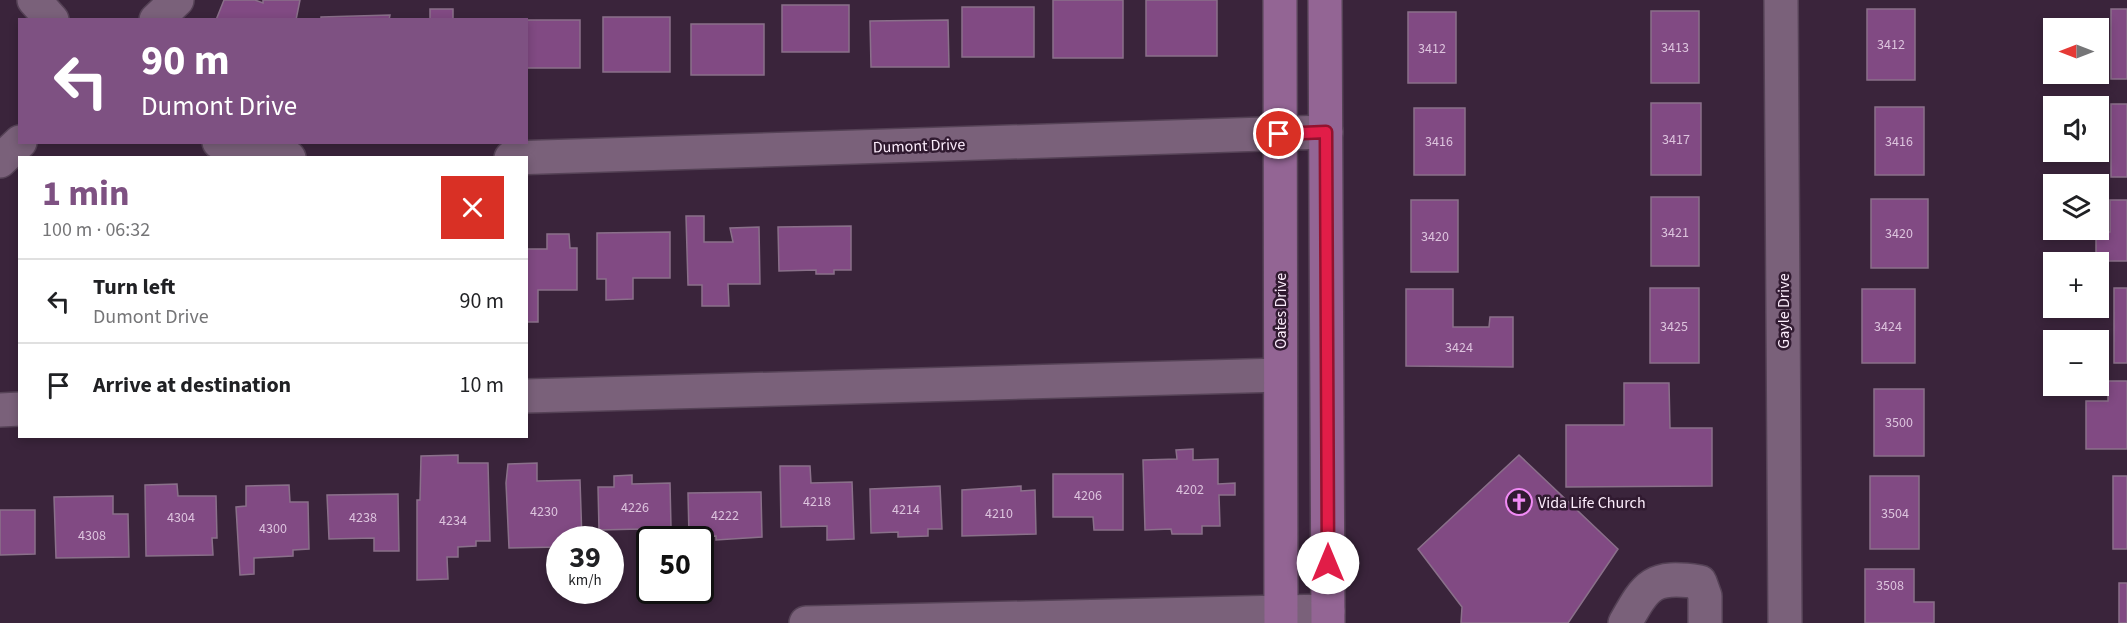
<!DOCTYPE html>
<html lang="en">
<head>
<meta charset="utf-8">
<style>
	body { margin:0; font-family:"Source Sans 3",sans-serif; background:#f2f2f2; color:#202124; height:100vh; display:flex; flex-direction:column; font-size:22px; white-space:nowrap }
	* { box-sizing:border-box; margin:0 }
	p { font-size:20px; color:#757577 }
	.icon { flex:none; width:33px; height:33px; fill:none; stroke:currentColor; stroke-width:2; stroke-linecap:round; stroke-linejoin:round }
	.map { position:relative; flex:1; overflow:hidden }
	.panel { position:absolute; left:18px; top:156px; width:510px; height:282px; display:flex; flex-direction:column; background:#fff; border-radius:0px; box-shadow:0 3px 9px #0003 }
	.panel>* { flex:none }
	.banner { position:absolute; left:18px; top:18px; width:510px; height:126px; border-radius:0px; box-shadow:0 3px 9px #0003; background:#7e5182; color:#fff; overflow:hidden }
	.needle { width:39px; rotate:270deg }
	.fabs { position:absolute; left:2043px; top:18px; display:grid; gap:12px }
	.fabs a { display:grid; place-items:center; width:66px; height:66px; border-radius:0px; background:#fff; box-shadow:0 3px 9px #0003; font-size:30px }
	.speed { position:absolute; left:546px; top:526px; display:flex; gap:12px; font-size:30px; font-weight:700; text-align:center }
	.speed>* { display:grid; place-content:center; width:78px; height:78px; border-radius:50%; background:#fff; box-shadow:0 3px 9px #0003; line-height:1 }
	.speed small { font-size:15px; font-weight:400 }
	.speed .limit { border:3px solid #111; border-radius:9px; background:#fff; color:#111 }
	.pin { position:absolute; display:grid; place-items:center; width:51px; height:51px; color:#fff; margin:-26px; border:3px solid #fff; border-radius:50%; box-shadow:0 2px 6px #0007 }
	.me { position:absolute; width:66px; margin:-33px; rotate:0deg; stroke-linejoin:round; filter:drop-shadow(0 0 4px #0008) }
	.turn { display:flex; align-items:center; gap:21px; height:126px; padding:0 24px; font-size:27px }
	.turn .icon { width:78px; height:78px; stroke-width:2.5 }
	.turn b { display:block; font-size:42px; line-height:51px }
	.round { display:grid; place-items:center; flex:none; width:63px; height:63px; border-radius:0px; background:#f2f2f2 }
	.head { display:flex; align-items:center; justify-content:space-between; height:102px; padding:0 24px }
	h1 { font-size:36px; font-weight:700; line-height:45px; color:#7e5182 }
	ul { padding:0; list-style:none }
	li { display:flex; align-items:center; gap:18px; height:84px; padding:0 24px; border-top:2px solid #e0e0e0 }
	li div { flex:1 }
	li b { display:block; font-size:22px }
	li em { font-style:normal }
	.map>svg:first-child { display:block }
</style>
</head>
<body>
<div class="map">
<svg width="2127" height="623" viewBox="0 0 2127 623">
	<rect width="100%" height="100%" fill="#3a243b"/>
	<!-- building -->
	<path fill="#814a83" stroke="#8a708a" stroke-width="1.5" d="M224 0H255L263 3V0H300L296 20H216Z
		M1053 0H1123V58H1053Z
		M1146 0H1217V56H1146Z
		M782 5H849V52H782Z
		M962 7H1034V57H962Z
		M430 9H453V20H430Z
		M1867 9H1915V80H1867Z
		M2111 9H2127V79H2111Z
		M1651 11H1699V83H1651Z
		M1408 12H1456V83H1408Z
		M390 15 389 20H321V17Z
		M603 17H670V72H603Z
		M526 20H580V68H526Z
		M948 20 949 67H871L870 21Z
		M691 24H764V75H691Z
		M1651 103H1701V175H1651Z
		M2111 104H2127V177H2111Z
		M1875 107H1924V175H1875Z
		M1414 108H1465V175H1414Z
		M1651 197H1699V266H1651Z
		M1871 199H1928V268H1871Z
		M1411 200H1458V272H1411Z
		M2110 200H2127V261H2096V232H2110Z
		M686 216H704V242H733L730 228 759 227 760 284H728L729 306H702V285H688Z
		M851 226V270H834V274H816V270L779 271 778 227Z
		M670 232V278H633V299L606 300V279H597V233Z
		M547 234H569L570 248H577V290H538V322H526V249H547Z
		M1650 288H1699V363H1650Z
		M2114 288H2127V363H2114Z
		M1406 289H1453V327H1489L1490 317H1513V367L1406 366Z
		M1862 289H1915V363H1862Z
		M2108 381H2127V449H2086V401H2108Z
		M1624 383H1669L1670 428H1712V486L1566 487V425H1624Z
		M1874 389H1924V456H1874Z
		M1193 449V460L1218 459V484L1235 483V495H1219L1220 526H1202V534H1172L1171 529 1145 530 1143 460 1177 459 1176 450Z
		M458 455V463H488L490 541H476V546L458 547V557H447L448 579 417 580V500H420L421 456Z
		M1519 455 1618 549 1568 623H1461L1462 607 1418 549Z
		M537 463V481L580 480 582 540H560V547L509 548 506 483 508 464Z
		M780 466H810L811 483 852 482 854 539 827 540V526L781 527Z
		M1053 474H1123V530H1094L1093 517H1053Z
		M632 475V484L670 483 671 527H665V540L641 543V529L599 530 598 487H614V476Z
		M1870 476H1919V549H1870Z
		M2113 476H2127V549H2113Z
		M177 484 178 496H216L217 538H212L213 555 146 556 145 485Z
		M289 485 290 502H308L309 549 293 550V556L254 558V574L240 575 236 507 246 506V486Z
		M940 486 942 529H928V536L898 537V532L871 533 870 489Z
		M1021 486V491L1035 490 1036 534 962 536V490Z
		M761 492 762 537 716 540V536L689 537 688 493Z
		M398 494 399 551H374V538L329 539 327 495Z
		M113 496V514H128L129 557 56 558 54 497Z
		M0 510H35V554L0 555Z
		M1865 569H1914V602H1934V623H1865Z
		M2119 583H2127V623H2119Z"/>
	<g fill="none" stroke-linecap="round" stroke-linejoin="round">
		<defs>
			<path id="minor" d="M34 0 52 20
				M1781 0 1785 623
				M156 20 177 0
				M219 142 262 155 289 158
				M511 158 1326 132
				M0 161 20 142
				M526 396 1280 375
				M0 410 20 409
				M806 623 1328 611
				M1625 623C1647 584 1652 575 1700 582L1705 596V623"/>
			<path id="major" d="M1280 0 1281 623
				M1325 0 1328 623"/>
		</defs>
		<!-- minor casing -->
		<use href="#minor" stroke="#554256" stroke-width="36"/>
		<!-- major casing -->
		<use href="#major" stroke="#554256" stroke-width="36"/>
		<!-- minor -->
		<use href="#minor" stroke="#7a617a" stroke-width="33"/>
		<!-- major -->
		<use href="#major" stroke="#936594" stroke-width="33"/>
	</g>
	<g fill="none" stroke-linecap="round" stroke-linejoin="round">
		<defs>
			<path id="route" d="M1279 134 1326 132 1328 563"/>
		</defs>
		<!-- route casing -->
		<use href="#route" stroke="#92132f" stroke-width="15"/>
		<!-- route -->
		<use href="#route" stroke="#e11d48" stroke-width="10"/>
	</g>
	<!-- icons -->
	<defs>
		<symbol id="church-ring" viewBox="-11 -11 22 22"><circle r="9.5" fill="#301a30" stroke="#f18bf5" stroke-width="1.5"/><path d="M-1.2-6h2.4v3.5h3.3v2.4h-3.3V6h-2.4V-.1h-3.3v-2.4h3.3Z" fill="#f18bf5"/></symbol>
	</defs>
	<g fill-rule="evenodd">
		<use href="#church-ring" x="1504" y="487" width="30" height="30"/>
	</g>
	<g text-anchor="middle" stroke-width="5" stroke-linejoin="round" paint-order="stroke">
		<!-- number labels -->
		<g font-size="14" fill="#ddc4de">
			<text x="1891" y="49">3412</text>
			<text x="1675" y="52">3413</text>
			<text x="1432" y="53">3412</text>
			<text x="1676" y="144">3417</text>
			<text x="1439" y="146">3416</text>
			<text x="1899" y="146">3416</text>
			<text x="1675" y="237">3421</text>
			<text x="1899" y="238">3420</text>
			<text x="1435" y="241">3420</text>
			<text x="1674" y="331">3425</text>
			<text x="1888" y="331">3424</text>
			<text x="1459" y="352">3424</text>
			<text x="1899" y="427">3500</text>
			<text x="1190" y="494">4202</text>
			<text x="1088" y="500">4206</text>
			<text x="817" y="506">4218</text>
			<text x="635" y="512">4226</text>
			<text x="906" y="514">4214</text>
			<text x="544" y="516">4230</text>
			<text x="999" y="518">4210</text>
			<text x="1895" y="518">3504</text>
			<text x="725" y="520">4222</text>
			<text x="181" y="522">4304</text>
			<text x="363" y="522">4238</text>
			<text x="453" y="525">4234</text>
			<text x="273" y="533">4300</text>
			<text x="92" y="540">4308</text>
			<text x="1890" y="590">3508</text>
		</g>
		<!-- street labels -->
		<g font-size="16" fill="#fcedfc" stroke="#301a30">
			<text transform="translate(919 145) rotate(-2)" y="6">Dumont Drive</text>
			<text transform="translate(1280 311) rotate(-90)" y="6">Oates Drive</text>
			<text transform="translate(1783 311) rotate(-90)" y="6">Gayle Drive</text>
		</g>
		<!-- poi labels -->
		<g font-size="16" fill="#fcedfc" stroke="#301a30" text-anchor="start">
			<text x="1538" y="508">Vida Life Church</text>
		</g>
	</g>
</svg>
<div class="fabs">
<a><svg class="needle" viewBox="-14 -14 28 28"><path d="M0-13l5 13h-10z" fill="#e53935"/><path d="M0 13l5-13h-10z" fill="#757577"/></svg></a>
<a><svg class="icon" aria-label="sound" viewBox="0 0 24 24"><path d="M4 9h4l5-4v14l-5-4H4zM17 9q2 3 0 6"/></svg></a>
<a><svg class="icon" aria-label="layers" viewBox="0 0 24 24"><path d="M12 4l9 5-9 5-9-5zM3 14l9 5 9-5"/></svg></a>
<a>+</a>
<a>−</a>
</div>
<div class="speed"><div>39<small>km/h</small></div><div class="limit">50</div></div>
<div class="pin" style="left:1279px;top:134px;background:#d93025"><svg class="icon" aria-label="arrive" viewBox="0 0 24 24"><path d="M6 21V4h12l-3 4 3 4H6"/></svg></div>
<svg class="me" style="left:1328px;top:563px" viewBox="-20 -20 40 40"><circle r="19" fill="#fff"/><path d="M0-13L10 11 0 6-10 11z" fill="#e11d48"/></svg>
<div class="banner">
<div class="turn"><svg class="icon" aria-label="left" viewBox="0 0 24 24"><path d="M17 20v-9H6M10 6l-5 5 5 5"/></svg><div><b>90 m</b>Dumont Drive</div></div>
</div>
<section class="panel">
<div class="head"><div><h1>1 min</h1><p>100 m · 06:32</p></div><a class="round" style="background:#d93025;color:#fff"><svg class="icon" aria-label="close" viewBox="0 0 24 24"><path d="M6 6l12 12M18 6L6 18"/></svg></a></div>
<ul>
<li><svg class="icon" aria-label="left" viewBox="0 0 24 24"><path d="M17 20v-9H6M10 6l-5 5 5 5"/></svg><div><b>Turn left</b><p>Dumont Drive</p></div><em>90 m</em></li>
<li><svg class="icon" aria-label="arrive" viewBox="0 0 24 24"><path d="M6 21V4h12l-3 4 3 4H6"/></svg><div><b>Arrive at destination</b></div><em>10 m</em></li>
</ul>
</section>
</div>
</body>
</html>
